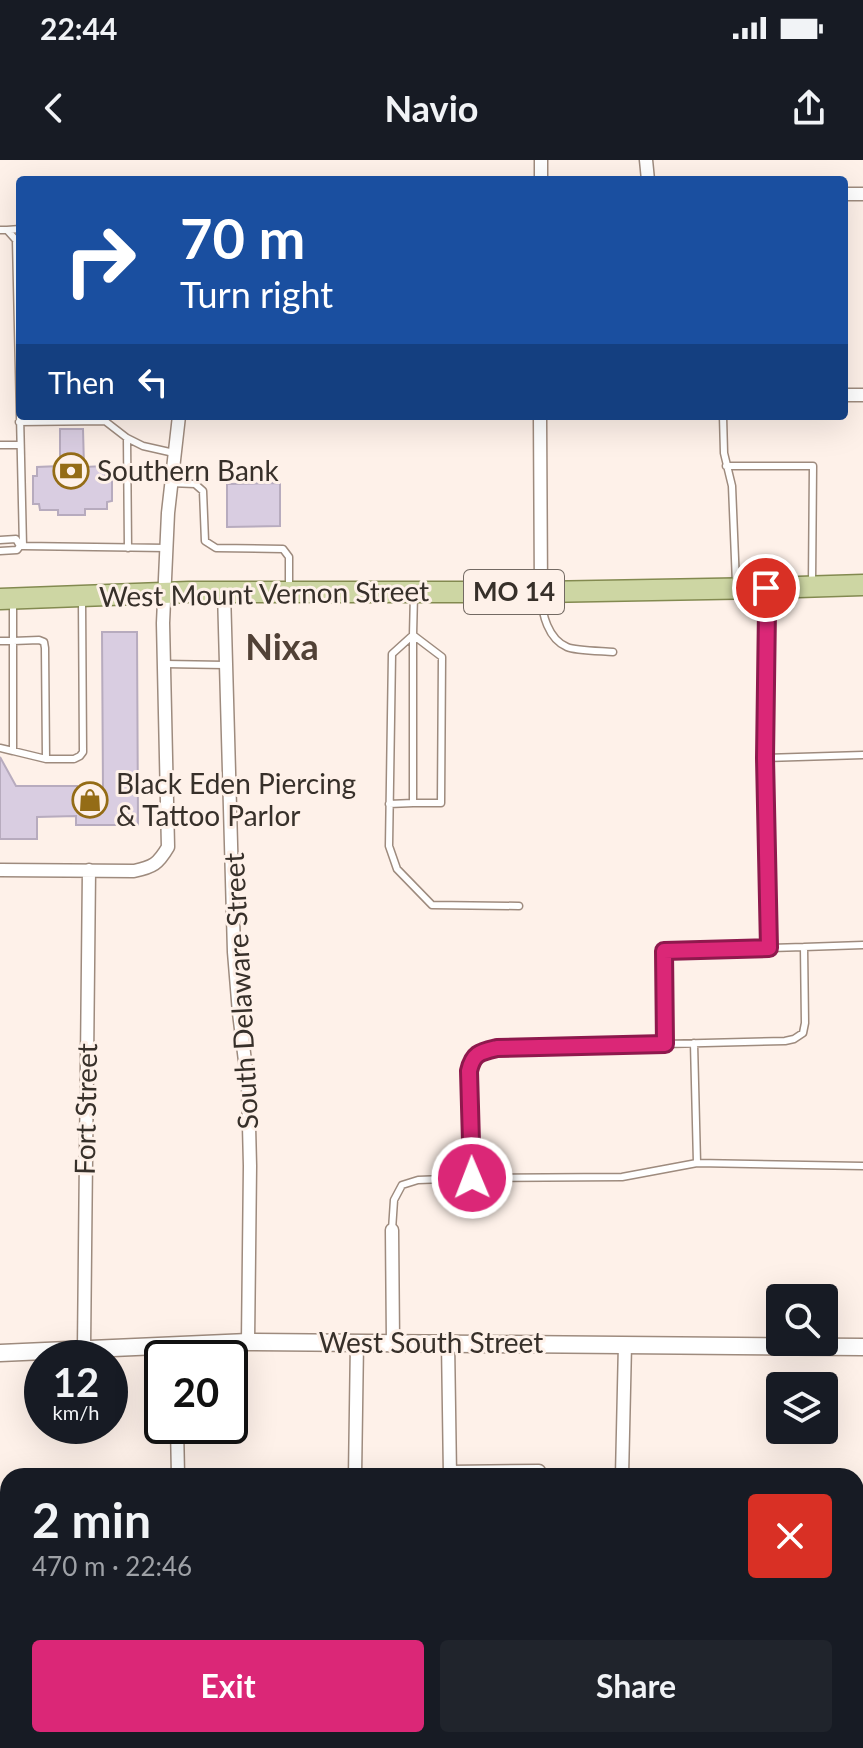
<!DOCTYPE html>
<html lang="en">
<head>
<meta charset="utf-8">
<style>
	body { margin:0; font-family:Lato,sans-serif; background:#20242c; color:#f1f3f6; height:100vh; display:flex; flex-direction:column; font-size:30px; white-space:nowrap }
	* { box-sizing:border-box; margin:0 }
	p { font-size:26px; color:#9ea1a6 }
	.icon { flex:none; width:44px; height:44px; fill:none; stroke:currentColor; stroke-width:2; stroke-linecap:round; stroke-linejoin:round }
	.map { position:relative; flex:1; overflow:hidden }
	.panel { position:absolute; left:0px; top:1308px; width:864px; height:280px; display:flex; flex-direction:column; background:#171b24; border-radius:24px 24px 0 0; box-shadow:0 8px 32px #0002 }
	.panel>* { flex:none }
	.top-card { position:absolute; left:16px; top:16px; width:832px; height:244px; border-radius:8px; box-shadow:0 8px 32px #0002; background:#1a4fa0; color:#fff; overflow:hidden }
	.fabs { position:absolute; left:766px; top:1124px; display:grid; gap:16px }
	.fabs a { display:grid; place-items:center; width:72px; height:72px; border-radius:8px; background:#171b24; box-shadow:0 8px 32px #0002; font-size:40px }
	.speed { position:absolute; left:24px; top:1180px; display:flex; gap:16px; font-size:40px; font-weight:700; text-align:center }
	.speed>* { display:grid; place-content:center; width:104px; height:104px; border-radius:50%; background:#171b24; box-shadow:0 8px 32px #0002; line-height:1 }
	.speed small { font-size:20px; font-weight:400 }
	.speed .limit { border:4px solid #111; border-radius:12px; background:#fff; color:#111 }
	.pin { position:absolute; display:grid; place-items:center; width:68px; height:68px; color:#fff; margin:-34px; border:4px solid #fff; border-radius:50%; box-shadow:0 2px 8px #0007 }
	.me { position:absolute; width:88px; margin:-44px; rotate:359deg; stroke-linejoin:round; filter:drop-shadow(0 0 6px #0008) }
	.turn { display:flex; align-items:center; gap:28px; height:168px; padding:0 32px; font-size:36px }
	.turn .icon { width:104px; height:104px; stroke-width:2.5 }
	.turn b { display:block; font-size:56px; line-height:68px }
	.then { display:flex; align-items:center; height:76px; padding:0 32px; background:#0003; gap:16px; font-size:30px }
	.round { display:grid; place-items:center; flex:none; width:84px; height:84px; border-radius:8px; background:#20242c }
	.summary { display:flex; align-items:center; justify-content:space-between; height:136px; padding:0 32px }
	h1 { font-size:48px; font-weight:700; line-height:60px }
	.button { display:flex; gap:16px; margin-top:auto; padding:16px 32px }
	.button a { flex:1; height:92px; border-radius:8px; background:#db2777; color:#fff; font-size:32px; font-weight:700; line-height:92px; text-align:center }
	.button a+a { background:#20242c; color:#f1f3f6 }
	.status { display:flex; justify-content:space-between; align-items:center; height:56px; padding:0 40px; background:#171b24; direction:ltr }
	.status svg { height:22px; fill:currentColor }
	header { display:flex; justify-content:space-between; align-items:center; height:104px; padding:0 32px; background:#171b24; font-size:36px; font-weight:700 }
	.map>svg:first-child { display:block }
</style>
</head>
<body>
<div class="status"><b>22:44</b><svg viewBox="0 0 49 12"><path d="M0 12V9h3v3zM5 12V6h3v6zM10 12V3h3v9zM15 12V0h3v12zM26 1h20v11H26zM47 4h2v5h-2z"/></svg></div>
<header><svg class="icon" aria-label="back" viewBox="0 0 24 24"><path d="M15 5l-7 7 7 7"/></svg>Navio<svg class="icon" aria-label="share" viewBox="0 0 24 24"><path d="M12 15V3M7 8l5-5 5 5M5 13v7h14v-7"/></svg></header>
<div class="map">
<svg width="863" height="1588" viewBox="0 0 863 1588">
	<rect width="100%" height="100%" fill="#fef1e9"/>
	<!-- building -->
	<path fill="#d9cde1" stroke="#b7abbe" stroke-width="2" d="M60 269H83L84 307 105 306V315H112V341L107 342V349H85V355H58V350H40L39 344H33V316H37V307L60 306Z
		M280 323V366L227 367V324Z
		M102 472H137L138 665H76V656L37 657V679H0V597L16 626H77V632H103Z"/>
	<g fill="none" stroke-linecap="round" stroke-linejoin="round">
		<defs>
			<path id="service" d="M0 70H7L16 80 23 386
				M7 70 20 69
				M723 256 724 293 732 326 736 423
				M19 262 105 261 127 278 143 286 174 293
				M127 278 128 388
				M0 285H20
				M726 306H813L812 423
				M170 323 195 324 203 331 205 381 216 388 283 389 289 397V429
				M0 380 16 379 20 386
				M0 391 17 390 20 386H23L167 388
				M541 436C542 454 548 479 567 487 576 491 603 491 613 492
				M13 443V481L39 480 44 482 45 488 46 599H74L80 596 83 592 82 441
				M413 475 442 497 441 643H413V475L414 434
				M413 475 392 494 389 686 397 709 432 745 519 746
				M0 481H13V591L46 599
				M165 504 225 505
				M0 588 13 591
				M765 598 863 595
				M389 644 413 643
				M694 883 697 1003
				M665 884 785 881 794 879 803 873 805 863 804 787 863 785
				M472 1018 622 1017 697 1003 863 1006
				M392 1070 394 1040 402 1025 418 1020 472 1018 469 911C474 893 480 892 497 888L665 884 664 791 804 787"/>
			<path id="minor" d="M646 0 648 20
				M541 20V0
				M844 34H863
				M844 235H863
				M540 256 541 432
				M766 428 767 450 765 598 769 788
				M224 432 234 792 239 853 248 925 250 1006 248 1182
				M0 710 134 711C153 707 158 704 168 687L163 463 168 353 179 256
				M392 1070 393 1182
				M448 1182 450 1316
				M84 1188 89 710
				M177 1266 178 1316
				M450 1312 539 1311
				M355 1316 357 1182
				M622 1316 625 1184
				M0 1571H8
				M181 1580V1588
				M355 1580V1588
				M454 1580V1588
				M766 1580 771 1588
				M650 1588 655 1580"/>
			<path id="tertiary" d="M0 1193 248 1182 863 1187"/>
			<path id="primary" d="M0 439 189 432H541L766 428 863 425"/>
		</defs>
		<!-- service casing -->
		<use href="#service" stroke="#9e8b7e" stroke-width="9"/>
		<!-- minor casing -->
		<use href="#minor" stroke="#9e8b7e" stroke-width="15"/>
		<!-- tertiary casing -->
		<use href="#tertiary" stroke="#9e8b7e" stroke-width="19"/>
		<!-- primary casing -->
		<use href="#primary" stroke="#838a50" stroke-width="23"/>
		<!-- service -->
		<use href="#service" stroke="#fff" stroke-width="6"/>
		<!-- minor -->
		<use href="#minor" stroke="#fff" stroke-width="12"/>
		<!-- tertiary -->
		<use href="#tertiary" stroke="#fff" stroke-width="16"/>
		<!-- primary -->
		<use href="#primary" stroke="#cdd6a3" stroke-width="20"/>
	</g>
	<g fill="none" stroke-linecap="round" stroke-linejoin="round">
		<defs>
			<path id="route" d="M472 1018 469 911C473 893 480 892 497 888L665 884 664 791 769 788 765 598 767 450 766 428"/>
		</defs>
		<!-- route casing -->
		<use href="#route" stroke="#8e194d" stroke-width="20"/>
		<!-- route -->
		<use href="#route" stroke="#db2777" stroke-width="14"/>
	</g>
	<!-- icons -->
	<defs>
		<symbol id="bank-ring" viewBox="-11 -11 22 22"><circle r="9.5" fill="#fef1e9" stroke="#946c16" stroke-width="1.5"/><path d="M-6-4H6V4H-6ZM0-2.3a2.3 2.3 0 1 0 0 4.6a2.3 2.3 0 1 0 0-4.6Z" fill="#946c16"/></symbol>
		<symbol id="shop-ring" viewBox="-11 -11 22 22"><circle r="9.5" fill="#fef1e9" stroke="#946c16" stroke-width="1.5"/><path d="M-5-2.5h2.3a2.7 3.5 0 0 1 5.4 0H5L5.5 6h-11ZM-1.5-2.5h3a1.5 2.3 0 0 0-3 0Z" fill="#946c16"/></symbol>
	</defs>
	<g fill-rule="evenodd">
		<use href="#bank-ring" x="51" y="291" width="40" height="40"/>
		<use href="#shop-ring" x="70" y="620" width="40" height="40"/>
	</g>
	<g text-anchor="middle" stroke-width="6" stroke-linejoin="round" paint-order="stroke">
		<!-- shield labels -->
		<rect fill="#fef1e9" stroke="#736a63" stroke-width="2" x="464" y="410" width="100" height="44" rx="6"/>
		<g font-size="26" font-weight="bold" fill="#37302a">
			<text x="514" y="441">MO 14</text>
		</g>
		<!-- poi labels -->
		<g font-size="28" fill="#37302a" stroke="#fef1e9" text-anchor="start">
			<text x="97" y="321">Southern Bank</text>
			<text x="116" y="634">Black Eden Piercing<tspan x="116" dy="32">&amp; Tattoo Parlor</tspan></text>
		</g>
		<!-- street labels -->
		<g font-size="28" fill="#37302a" stroke="#fef1e9">
			<text transform="translate(264 434) rotate(-1)" y="10">West Mount Vernon Street</text>
			<text transform="translate(241 831) rotate(-93)" y="10">South Delaware Street</text>
			<text transform="translate(86 949) rotate(-89)" y="10">Fort Street</text>
			<text x="431" y="1193">West South Street</text>
		</g>
		<!-- district labels -->
		<g font-size="36" font-weight="bold" fill="#514136" stroke="#fef1e9">
			<text x="282" y="500">Nixa</text>
		</g>
	</g>
</svg>
<div class="fabs">
<a><svg class="icon" aria-label="search" viewBox="0 0 24 24"><circle cx="10" cy="10" r="6"/><path d="M15 15l6 6"/></svg></a>
<a><svg class="icon" aria-label="layers" viewBox="0 0 24 24"><path d="M12 4l9 5-9 5-9-5zM3 14l9 5 9-5"/></svg></a>
</div>
<div class="speed"><div>12<small>km/h</small></div><div class="limit">20</div></div>
<div class="pin" style="left:766px;top:428px;background:#d93025"><svg class="icon" aria-label="arrive" viewBox="0 0 24 24"><path d="M6 21V4h12l-3 4 3 4H6"/></svg></div>
<svg class="me" style="left:472px;top:1018px" viewBox="-20 -20 40 40"><circle r="17" fill="#db2777" stroke="#fff" stroke-width="3"/><path d="M0-11L8 9 0 5-8 9z" fill="#fff"/></svg>
<div class="top-card">
<div class="turn"><svg class="icon" aria-label="right" viewBox="0 0 24 24"><path d="M7 20v-9h11M14 6l5 5-5 5"/></svg><div><b>70 m</b>Turn right</div></div>
<div class="then">Then<svg class="icon" aria-label="left" viewBox="0 0 24 24"><path d="M17 20v-9H6M10 6l-5 5 5 5"/></svg></div>
</div>
<section class="panel">
<div class="summary"><div><h1>2 min</h1><p>470 m · 22:46</p></div><a class="round" style="background:#d93025;color:#fff"><svg class="icon" aria-label="close" viewBox="0 0 24 24"><path d="M6 6l12 12M18 6L6 18"/></svg></a></div>
<div class="button"><a>Exit</a><a>Share</a></div>
</section>
</div>
</body>
</html>
